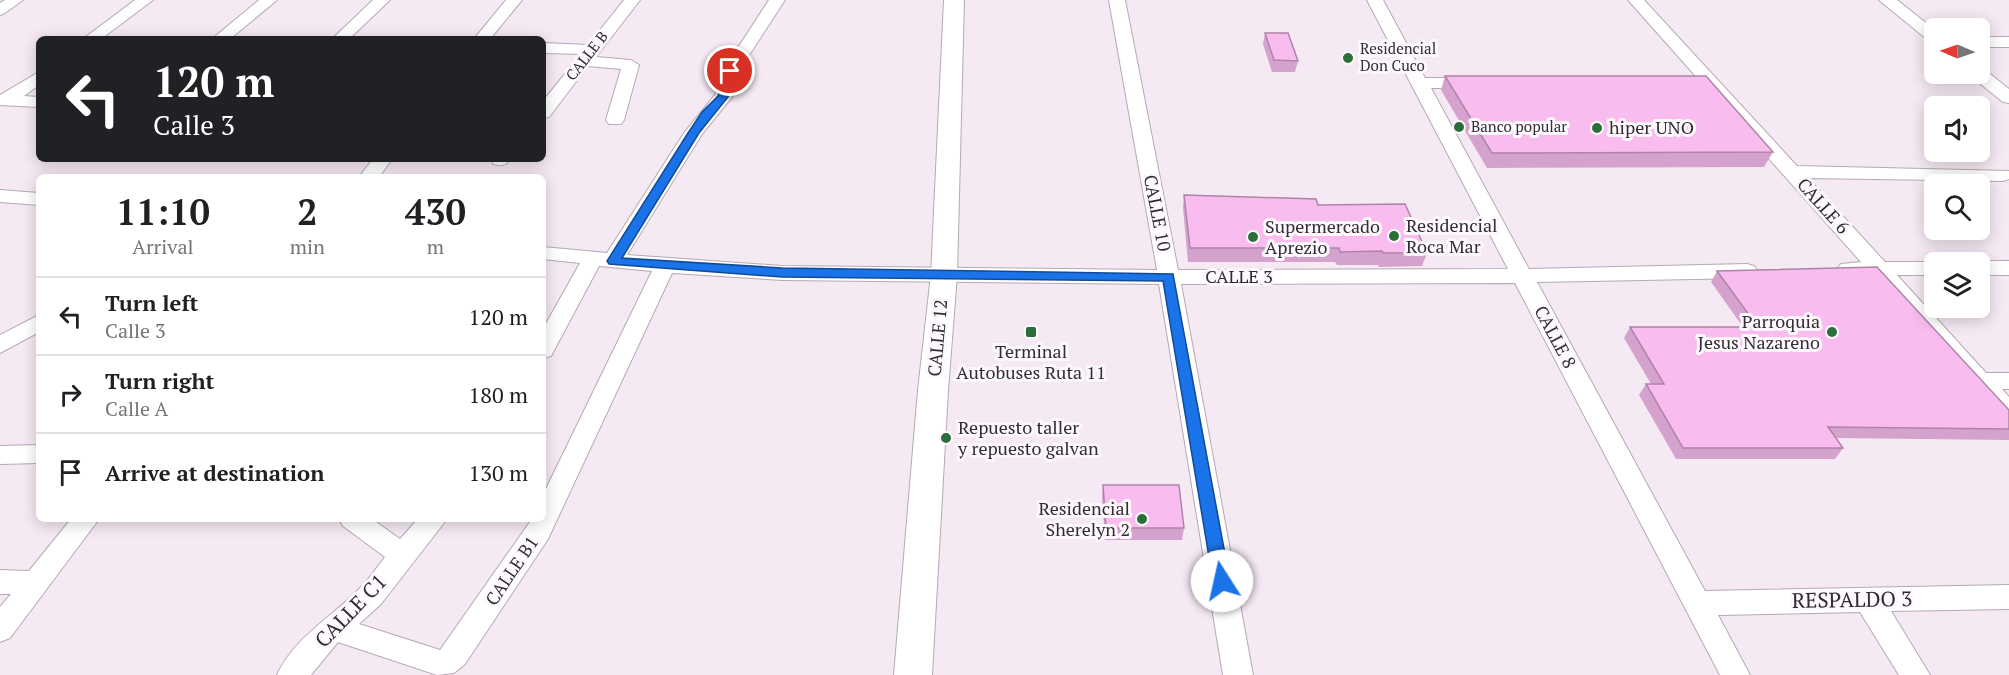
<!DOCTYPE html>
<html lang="en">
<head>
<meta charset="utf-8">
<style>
	body { margin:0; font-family:"PT Serif",serif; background:#f2f2f2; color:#202124; height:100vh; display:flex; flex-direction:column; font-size:22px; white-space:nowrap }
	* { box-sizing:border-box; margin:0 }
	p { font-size:20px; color:#757577 }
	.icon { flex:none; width:33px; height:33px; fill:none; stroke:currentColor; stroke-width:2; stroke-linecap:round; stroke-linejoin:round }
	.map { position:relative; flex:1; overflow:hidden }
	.details { position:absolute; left:36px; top:174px; width:510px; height:348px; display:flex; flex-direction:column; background:#fff; border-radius:9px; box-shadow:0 3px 15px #0003 }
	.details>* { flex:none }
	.hud { position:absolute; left:36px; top:36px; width:510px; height:126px; border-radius:9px; box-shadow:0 3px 15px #0003; background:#202124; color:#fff; overflow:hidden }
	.needle { width:39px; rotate:272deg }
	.controls { position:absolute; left:1924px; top:18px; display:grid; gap:12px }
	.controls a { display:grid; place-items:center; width:66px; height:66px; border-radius:9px; background:#fff; box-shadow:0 3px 15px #0003; font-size:30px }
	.pin { position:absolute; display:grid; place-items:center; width:51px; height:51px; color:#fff; margin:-26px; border:3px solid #fff; border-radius:50%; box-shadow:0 2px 6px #0007 }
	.me { position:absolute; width:66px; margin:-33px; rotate:350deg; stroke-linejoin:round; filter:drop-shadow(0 0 4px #0008) }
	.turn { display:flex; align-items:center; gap:21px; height:126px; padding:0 18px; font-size:27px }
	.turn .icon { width:78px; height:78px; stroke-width:2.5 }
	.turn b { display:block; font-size:42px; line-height:51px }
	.eta { display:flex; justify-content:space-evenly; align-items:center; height:102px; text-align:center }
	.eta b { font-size:36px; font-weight:600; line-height:42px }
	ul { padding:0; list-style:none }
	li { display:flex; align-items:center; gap:18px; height:78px; padding:0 18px; border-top:2px solid #e0e0e0 }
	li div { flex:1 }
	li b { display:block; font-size:22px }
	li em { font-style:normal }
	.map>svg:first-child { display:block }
</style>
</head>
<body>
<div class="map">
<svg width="2009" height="675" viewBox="0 0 2009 675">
	<rect width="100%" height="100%" fill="#f5e9f3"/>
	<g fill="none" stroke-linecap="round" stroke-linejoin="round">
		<defs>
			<path id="minor" d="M5 0H23L5 13 0 15V3Z
				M135 0H153L101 39H83Z
				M259 0H277L230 39H212Z
				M373 0H390L349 39H332Z
				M506 0H522L490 39H474Z
				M624 0H640L596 57 631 60 639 65 624 120 621 124H609L606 120 621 69 588 66 549 117 543 118V101L581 54 543 53V43L588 45Z
				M769 0H785L740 69 732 97 702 134 627 255 782 266 1157 270 1109 0H1125L1178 270 1508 269 1367 0H1383L1425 78H1474L1480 79 1483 83 1480 87 1474 88H1431L1529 269 1747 264 1754 266 1758 271 1754 276 1747 278 1537 282 1705 591 2009 585V609L1891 611 1930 675H1899L1860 612 1718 615 1750 675H1720L1515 283 1181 284 1253 675H1223L1159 284 782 280 672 273 548 539 465 664 454 673 437 675 338 642 311 675H277C294 637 334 616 361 587 370 578 377 567 385 557L343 526 339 519H372L400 539 418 519H447L381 604 359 624 440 650 532 519H543V495L652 271 599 266 551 356 543 358V329L580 263 543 259V247L607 253 684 133 715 95 724 69Z
				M1628 0H1644L1797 166 2009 171V179L2003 181 1808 178 1885 262H1940H1935V275H1897L1986 373H2009V389H2002L2009 397V422L2000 419 1873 275 1841 274 1837 269 1841 264 1861 262Z
				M1879 0H1897L1935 30V43L1929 41Z
				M1980 37H2009V47H1980Z
				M1980 69 1985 70 2009 89V103L2003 102 1973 78 1971 74H1980Z
				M39 72V85L24 96 39 97V107L0 105V95Z
				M373 159H392L379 177H359Z
				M491 159H510C506 166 501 166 493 164Z
				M0 190 39 193V205L0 202Z
				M1980 261H2009V275H1980V262H1975Z
				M39 315V332L0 353V335Z
				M39 445V463L0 464V446Z
				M71 519H99L10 638 0 642V607L11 594H0V570L29 571Z"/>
			<path id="major" d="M944 0H964L957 275 948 390 932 675H894L918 390 931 275Z"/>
		</defs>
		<!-- minor casing -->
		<use href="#minor" stroke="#b5aab3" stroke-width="2"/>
		<!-- major casing -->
		<use href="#major" stroke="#b5aab3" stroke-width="2"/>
		<!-- minor -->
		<use href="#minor" fill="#fff" fill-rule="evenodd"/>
		<!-- major -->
		<use href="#major" fill="#fff" fill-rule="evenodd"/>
	</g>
	<!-- wall -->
	<path fill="#d5a2ce" d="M1265 33 1298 61 1295 72H1272L1263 44Z
		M1445 76 1773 152 1764 167 1487 168 1441 90Z
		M1184 195 1318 205 1427 253 1422 266 1379 267 1378 265H1337L1335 262H1188L1183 208Z
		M1717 271 2009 429V440L1836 438 1843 448 1835 459H1676L1639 395 1646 384H1651L1624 338 1630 327H1743L1711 282Z
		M1103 485 1184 528 1182 540H1105L1102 497Z"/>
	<!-- building -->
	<path fill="#f8bcef" stroke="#ae84a7" stroke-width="1.5" d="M1265 33H1288L1298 61 1274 60Z
		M1445 76H1706L1773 152 1492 153Z
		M1184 195 1316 199 1318 205 1405 204 1427 253H1383L1382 251 1340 252 1339 248H1190Z
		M1877 267 2009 410V429L1828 427 1843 448H1683L1646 384H1664L1630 327H1758L1717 271Z
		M1103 485H1179L1184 528H1106Z"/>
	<!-- route -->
	<path fill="#1a73e8" stroke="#114b97" stroke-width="1.5" d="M730 68 735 71 728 97 699 133 622 258 782 268 1173 274 1230 581 1228 586 1222 588 1216 586 1213 581 1163 281 782 277 609 264 607 261 688 133 702 112 718 96 725 71Z"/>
	<!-- markers -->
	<g fill="#2a6f3a" stroke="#fdf8fd" stroke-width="2">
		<circle cx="1348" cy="58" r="6"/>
		<circle cx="1459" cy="127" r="6"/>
		<circle cx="1597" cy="128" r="6"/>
		<circle cx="1394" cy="236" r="6"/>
		<circle cx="1253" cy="237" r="6"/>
		<rect x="1025" y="326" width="12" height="12" rx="3"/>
		<circle cx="1832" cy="332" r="6"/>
		<circle cx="946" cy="438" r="6"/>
		<circle cx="1142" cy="519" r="6"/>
	</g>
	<g text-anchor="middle" stroke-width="6" stroke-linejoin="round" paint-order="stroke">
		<!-- far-poi labels -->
		<g font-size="15" fill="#312d31" stroke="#fdf8fd" text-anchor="start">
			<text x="1360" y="54">Residencial<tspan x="1360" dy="17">Don Cuco</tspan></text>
			<text x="1471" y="132">Banco popular</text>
		</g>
		<!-- far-street labels -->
		<g font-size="15" fill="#312d31" stroke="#fdf8fd">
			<text transform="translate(587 56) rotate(-52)" y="5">CALLE B</text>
		</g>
		<!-- poi labels -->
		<g font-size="18" fill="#312d31" stroke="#fdf8fd" text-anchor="start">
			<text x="1609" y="134">hiper UNO</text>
			<text x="1406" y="232">Residencial<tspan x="1406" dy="21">Roca Mar</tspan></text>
			<text x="1265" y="233">Supermercado<tspan x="1265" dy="21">Aprezio</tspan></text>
			<text x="1820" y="328" text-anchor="end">Parroquia<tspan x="1820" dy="21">Jesus Nazareno</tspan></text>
			<text x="1031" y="358" text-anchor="middle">Terminal<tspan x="1031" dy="21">Autobuses Ruta 11</tspan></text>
			<text x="958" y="434">Repuesto taller<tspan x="958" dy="21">y repuesto galvan</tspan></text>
			<text x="1130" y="515" text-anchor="end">Residencial<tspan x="1130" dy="21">Sherelyn 2</tspan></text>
		</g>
		<!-- street labels -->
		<g font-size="18" fill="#312d31" stroke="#fdf8fd">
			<text transform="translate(1823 206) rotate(48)" y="6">CALLE 6</text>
			<text transform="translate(1157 213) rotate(79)" y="6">CALLE 10</text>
			<text x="1239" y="283">CALLE 3</text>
			<text transform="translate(1555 337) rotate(62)" y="6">CALLE 8</text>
			<text transform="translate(938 338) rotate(-85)" y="6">CALLE 12</text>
			<text transform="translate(512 571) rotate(-56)" y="6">CALLE B1</text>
		</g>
		<!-- near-street labels -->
		<g font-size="21" fill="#312d31" stroke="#fdf8fd">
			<text transform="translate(1852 600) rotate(-1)" y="7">RESPALDO 3</text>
			<text transform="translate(351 611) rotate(-46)" y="7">CALLE C1</text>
		</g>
	</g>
</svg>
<div class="controls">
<a><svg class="needle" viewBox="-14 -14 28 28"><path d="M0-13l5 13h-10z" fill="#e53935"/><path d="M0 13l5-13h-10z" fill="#757577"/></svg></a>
<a><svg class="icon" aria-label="sound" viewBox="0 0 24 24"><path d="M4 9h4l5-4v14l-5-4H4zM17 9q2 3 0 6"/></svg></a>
<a><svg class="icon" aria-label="search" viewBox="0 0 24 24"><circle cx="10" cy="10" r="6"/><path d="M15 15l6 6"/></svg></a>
<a><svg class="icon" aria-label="layers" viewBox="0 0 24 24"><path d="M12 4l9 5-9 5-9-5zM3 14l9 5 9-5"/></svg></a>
</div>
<div class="pin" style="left:730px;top:71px;background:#d93025"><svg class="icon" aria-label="arrive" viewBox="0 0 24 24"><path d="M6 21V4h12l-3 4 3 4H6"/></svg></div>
<svg class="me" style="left:1222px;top:581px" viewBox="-20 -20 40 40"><circle r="19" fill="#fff"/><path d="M0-13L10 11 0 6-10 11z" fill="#1a73e8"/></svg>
<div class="hud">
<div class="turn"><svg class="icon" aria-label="left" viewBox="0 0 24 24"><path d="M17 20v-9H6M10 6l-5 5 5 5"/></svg><div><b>120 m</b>Calle 3</div></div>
</div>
<section class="details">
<div class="eta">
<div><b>11:10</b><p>Arrival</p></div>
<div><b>2</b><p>min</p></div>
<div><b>430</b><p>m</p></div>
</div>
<ul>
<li><svg class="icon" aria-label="left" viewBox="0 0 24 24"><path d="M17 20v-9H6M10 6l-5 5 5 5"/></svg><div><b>Turn left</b><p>Calle 3</p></div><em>120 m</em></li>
<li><svg class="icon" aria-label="right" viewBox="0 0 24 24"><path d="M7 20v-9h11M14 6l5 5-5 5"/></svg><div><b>Turn right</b><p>Calle A</p></div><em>180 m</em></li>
<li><svg class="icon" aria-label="arrive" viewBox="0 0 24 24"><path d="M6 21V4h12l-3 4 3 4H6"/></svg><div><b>Arrive at destination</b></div><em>130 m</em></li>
</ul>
</section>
</div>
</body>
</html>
